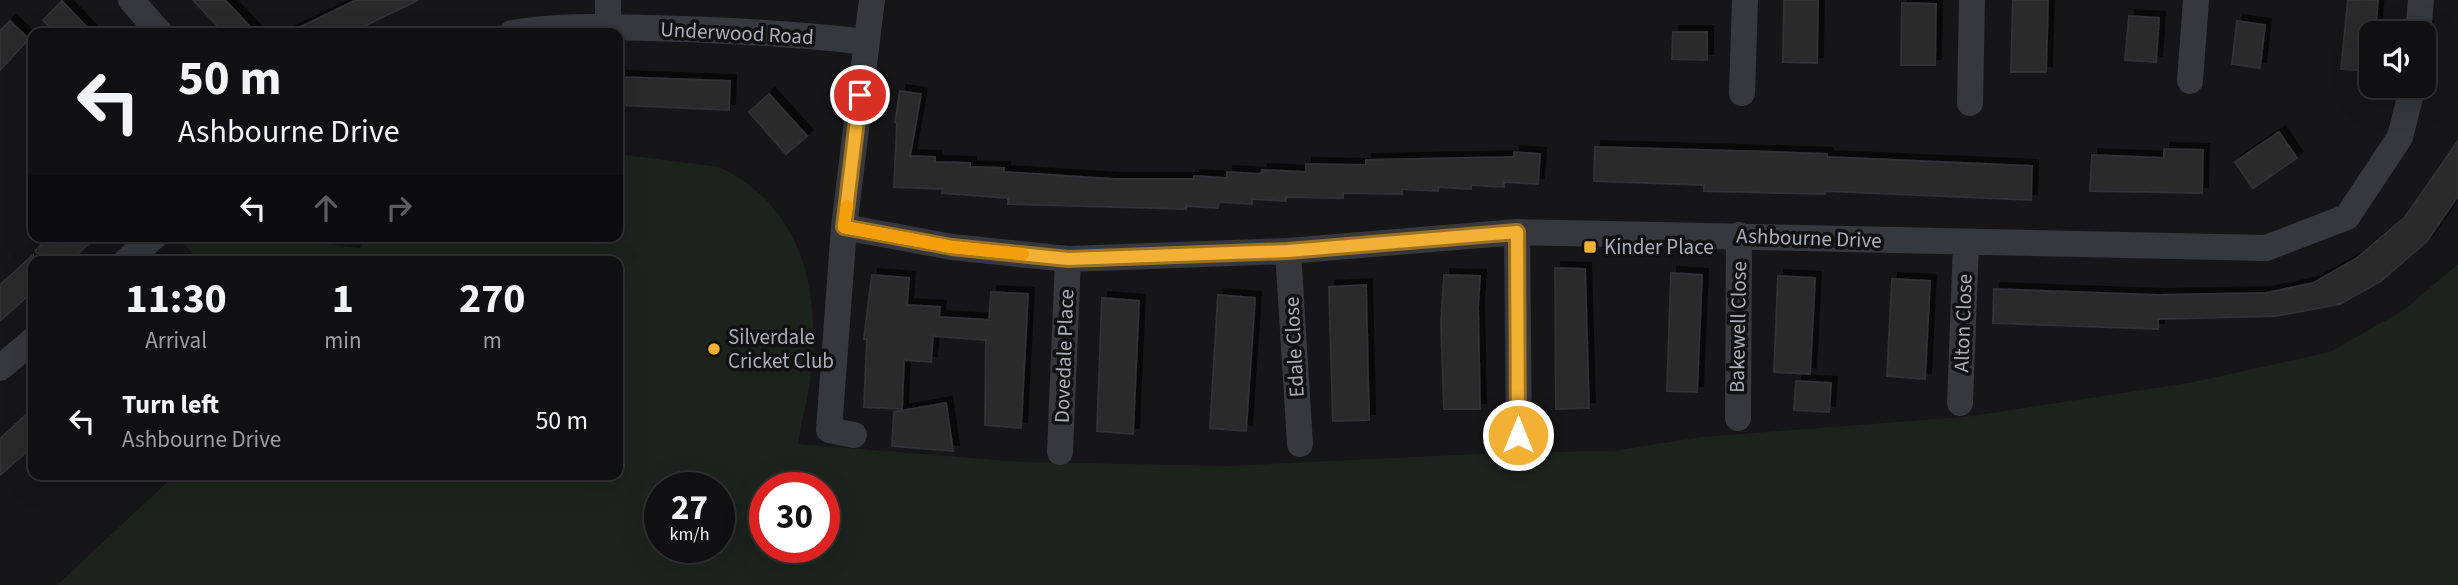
<!DOCTYPE html>
<html lang="en">
<head>
<meta charset="utf-8">
<style>
	body { margin:0; font-family:"Source Sans 3",sans-serif; background:#1e1e20; color:#f1f3f6; height:100vh; display:flex; flex-direction:column; font-size:26px; white-space:nowrap }
	* { box-sizing:border-box; margin:0 }
	p { font-size:23px; color:#9c9d9f }
	.icon { flex:none; width:38px; height:38px; fill:none; stroke:currentColor; stroke-width:2; stroke-linecap:round; stroke-linejoin:round }
	.map { position:relative; flex:1; overflow:hidden }
	.drawer { position:absolute; left:28px; top:256px; width:595px; height:224px; display:flex; flex-direction:column; background:#101012; border-radius:14px; box-shadow:0 7px 28px #0002,0 0 0 2px #303032 }
	.drawer>* { flex:none }
	.top-card { position:absolute; left:28px; top:28px; width:595px; height:214px; border-radius:14px; box-shadow:0 7px 28px #0002,0 0 0 2px #303032; background:#101012; color:#f1f3f6; overflow:hidden }
	.tools { position:absolute; left:2359px; top:21px; display:grid; gap:14px }
	.tools a { display:grid; place-items:center; width:77px; height:77px; border-radius:14px; background:#101012; box-shadow:0 7px 28px #0002,0 0 0 2px #303032; font-size:35px }
	.speed { position:absolute; left:644px; top:472px; display:flex; gap:14px; font-size:35px; font-weight:700; text-align:center }
	.speed>* { display:grid; place-content:center; width:91px; height:91px; border-radius:50%; background:#101012; box-shadow:0 7px 28px #0002,0 0 0 2px #303032; line-height:1 }
	.speed small { font-size:18px; font-weight:400 }
	.speed .limit { border:10px solid #d22; background:#fff; color:#111 }
	.pin { position:absolute; display:grid; place-items:center; width:60px; height:60px; color:#fff; margin:-30px; border:4px solid #fff; border-radius:50%; box-shadow:0 2px 7px #0007 }
	.me { position:absolute; width:77px; margin:-38px; rotate:0deg; stroke-linejoin:round; filter:drop-shadow(0 0 5px #0008) }
	.turn { display:flex; align-items:center; gap:24px; height:147px; padding:0 35px; font-size:32px }
	.turn .icon { width:91px; height:91px; stroke-width:2.5 }
	.turn b { display:block; font-size:49px; line-height:60px }
	.lanes { display:flex; align-items:center; height:66px; padding:0 35px; background:#0003; justify-content:center; gap:35px; direction:ltr }
	.lanes .off { opacity:.35 }
	.eta { display:flex; justify-content:space-evenly; align-items:center; height:119px; text-align:center }
	.eta b { font-size:42px; font-weight:700; line-height:49px }
	ul { padding:0; list-style:none }
	li { display:flex; align-items:center; gap:21px; height:91px; padding:0 35px }
	li div { flex:1 }
	li b { display:block; font-size:26px }
	li em { font-style:normal }
	.map>svg:first-child { display:block }
</style>
</head>
<body>
<div class="map">
<svg width="2458" height="585" viewBox="0 0 2458 585">
	<defs>
		<filter id="shadow"><feDropShadow dx="6" dy="-6" stdDeviation="0" flood-color="#0009"/></filter>
	</defs>
	<rect width="100%" height="100%" fill="#161618"/>
	<!-- green -->
	<path fill="#1c231d" fill-rule="evenodd" d="M618 154 719 167C805 208 821 293 810 381 807 402 801 423 798 444L1022 462 1230 466 1499 453 1613 451 1702 437 1965 417 2189 383 2330 352 2404 310 2458 264V585H57L176 474H618V261H199L185 245 194 236H278L281 239 360 248 365 236H618ZM660 488H719V548H660ZM765 488H824V548H765Z"/>
	<!-- building -->
	<path fill="#29292c" stroke="#303034" stroke-width="2" filter="url(#shadow)" d="M193 0H225L256 33H224Z
		M356 0H418L350 33H288Z
		M1784 0H1818L1817 63 1783 62Z
		M2013 0H2048L2046 72H2011Z
		M2348 0H2378L2375 33H2371V71L2341 69Z
		M62 1 92 33H55L43 20Z
		M1902 3 1936 4 1935 65H1901Z
		M2129 16 2159 18 2156 62 2125 60Z
		M10 21 29 39 0 70V31Z
		M2237 21 2265 25 2260 68 2232 64Z
		M1673 32H1707V60L1672 59Z
		M618 77 730 81 729 110 618 105Z
		M900 91 921 94 910 156 935 157V162L970 163V167L1004 168V172L1114 179H1194V176L1227 178V172L1261 174 1262 170 1306 172V164L1366 165V160L1514 157V152L1540 154 1538 184 1504 182V187L1471 185V189L1438 187V191L1402 189V194L1343 193V198L1286 197V201L1252 199V204L1219 202 1218 208 1186 206V209L1008 204V198L942 193 943 189 894 187 897 123 895 122Z
		M769 94 807 136 786 154 749 112Z
		M2279 132 2297 158 2253 188 2235 162Z
		M2458 141V196L2427 241 2381 281 2340 304 2276 316 2158 319V329L1993 323 1994 289 2158 295 2266 293 2313 283 2357 258 2405 217Z
		M1595 147 1775 152 1827 154V157L2032 166 2031 200 1825 191V194L1704 191V185L1594 181Z
		M2164 149 2203 150 2202 193 2090 191 2092 155 2164 158Z
		M50 236H97L70 261H44L35 251Z
		M33 255V291L0 321V285Z
		M1555 268 1585 269 1589 408 1556 409Z
		M1671 273 1702 275 1697 392 1667 391Z
		M872 275 909 278 907 305 940 307 939 317 989 320 991 292 1028 294 1021 428 985 425 986 340 933 336 931 362 904 360 902 409 864 407 867 339H864Z
		M1444 275 1480 276 1478 306 1480 409H1444L1441 323Z
		M1778 276 1815 278 1810 374 1774 372Z
		M1892 279 1930 281 1925 379 1887 376Z
		M1366 285 1369 420 1333 421 1329 287Z
		M1218 295 1255 298 1246 431 1210 428Z
		M1102 298 1139 301 1133 434 1097 431Z
		M1796 381 1831 383 1829 412 1794 410Z
		M946 403 953 451 892 446 894 412Z
		M33 408V446L0 475V439Z"/>
	<g fill="none" stroke-linecap="round" stroke-linejoin="round">
		<!-- minor -->
		<path stroke="#37383d" stroke-width="26" d="M131 0 160 33
			M872 0 844 227 952 247 1068 259 1288 251 1517 232 2266 248 2347 217 2400 137 2413 86
			M608 26V0
			M512 33C558 25 604 27 651 28 725 30 793 33 866 42
			M2418 33 2421 0
			M2190 81 2196 0
			M1742 93 1745 0
			M1970 103 1972 0
			M844 227 829 430 854 435
			M1517 232 1519 435
			M1288 251 1300 444
			M126 261 155 236
			M0 368 33 340
			M1960 403 1966 243
			M1738 418 1739 235
			M1060 452 1068 259"/>
	</g>
	<g fill="none" stroke-linecap="round" stroke-linejoin="round">
		<defs>
			<path id="route" d="M860 95 844 227 952 247 1068 259 1288 251 1517 232 1518 435"/>
		</defs>
		<!-- route casing -->
		<use href="#route" stroke="#9d7322" stroke-width="18"/>
		<!-- route -->
		<use href="#route" stroke="#f2b134" stroke-width="12"/>
		<!-- slow -->
		<path stroke="#f59e0b" stroke-width="12" d="M847 206 844 227 952 247 1023 254"/>
	</g>
	<!-- markers -->
	<g fill="#f2b134" stroke="#111113" stroke-width="2.5">
		<rect x="1583" y="240" width="14" height="14" rx="3.5"/>
		<circle cx="714" cy="349" r="7"/>
	</g>
	<g text-anchor="middle" stroke-width="7" stroke-linejoin="round" paint-order="stroke">
		<!-- street labels -->
		<g font-size="21" fill="#a8adb8" stroke="#111113">
			<text transform="translate(737 33) rotate(3)" y="7">Underwood Road</text>
			<text transform="translate(1809 238) rotate(2)" y="7">Ashbourne Drive</text>
			<text transform="translate(1963 323) rotate(-88)" y="7">Alton Close</text>
			<text transform="translate(1738 327) rotate(-89)" y="7">Bakewell Close</text>
			<text transform="translate(1294 347) rotate(-93)" y="7">Edale Close</text>
			<text transform="translate(1064 356) rotate(-88)" y="7">Dovedale Place</text>
		</g>
		<!-- poi labels -->
		<g font-size="21" fill="#a8adb8" stroke="#111113" text-anchor="start">
			<text x="1604" y="254">Kinder Place</text>
			<text x="728" y="344">Silverdale<tspan x="728" dy="24">Cricket Club</tspan></text>
		</g>
	</g>
</svg>
<div class="tools">
<a><svg class="icon" aria-label="sound" viewBox="0 0 24 24"><path d="M4 9h4l5-4v14l-5-4H4zM17 9q2 3 0 6"/></svg></a>
</div>
<div class="speed"><div>27<small>km/h</small></div><div class="limit">30</div></div>
<div class="pin" style="left:860px;top:95px;background:#d93025"><svg class="icon" aria-label="arrive" viewBox="0 0 24 24"><path d="M6 21V4h12l-3 4 3 4H6"/></svg></div>
<svg class="me" style="left:1518px;top:435px" viewBox="-20 -20 40 40"><circle r="17" fill="#f2b134" stroke="#fff" stroke-width="3"/><path d="M0-11L8 9 0 5-8 9z" fill="#fff"/></svg>
<div class="top-card">
<div class="turn"><svg class="icon" aria-label="left" viewBox="0 0 24 24"><path d="M17 20v-9H6M10 6l-5 5 5 5"/></svg><div><b>50 m</b>Ashbourne Drive</div></div>
<div class="lanes"><svg class="icon" aria-label="left" viewBox="0 0 24 24"><path d="M17 20v-9H6M10 6l-5 5 5 5"/></svg><svg class="icon off" aria-label="ahead" viewBox="0 0 24 24"><path d="M12 20V5M6 11l6-6 6 6"/></svg><svg class="icon off" aria-label="right" viewBox="0 0 24 24"><path d="M7 20v-9h11M14 6l5 5-5 5"/></svg></div>
</div>
<section class="drawer">
<div class="eta">
<div><b>11:30</b><p>Arrival</p></div>
<div><b>1</b><p>min</p></div>
<div><b>270</b><p>m</p></div>
</div>
<ul>
<li><svg class="icon" aria-label="left" viewBox="0 0 24 24"><path d="M17 20v-9H6M10 6l-5 5 5 5"/></svg><div><b>Turn left</b><p>Ashbourne Drive</p></div><em>50 m</em></li>
</ul>
</section>
</div>
</body>
</html>
